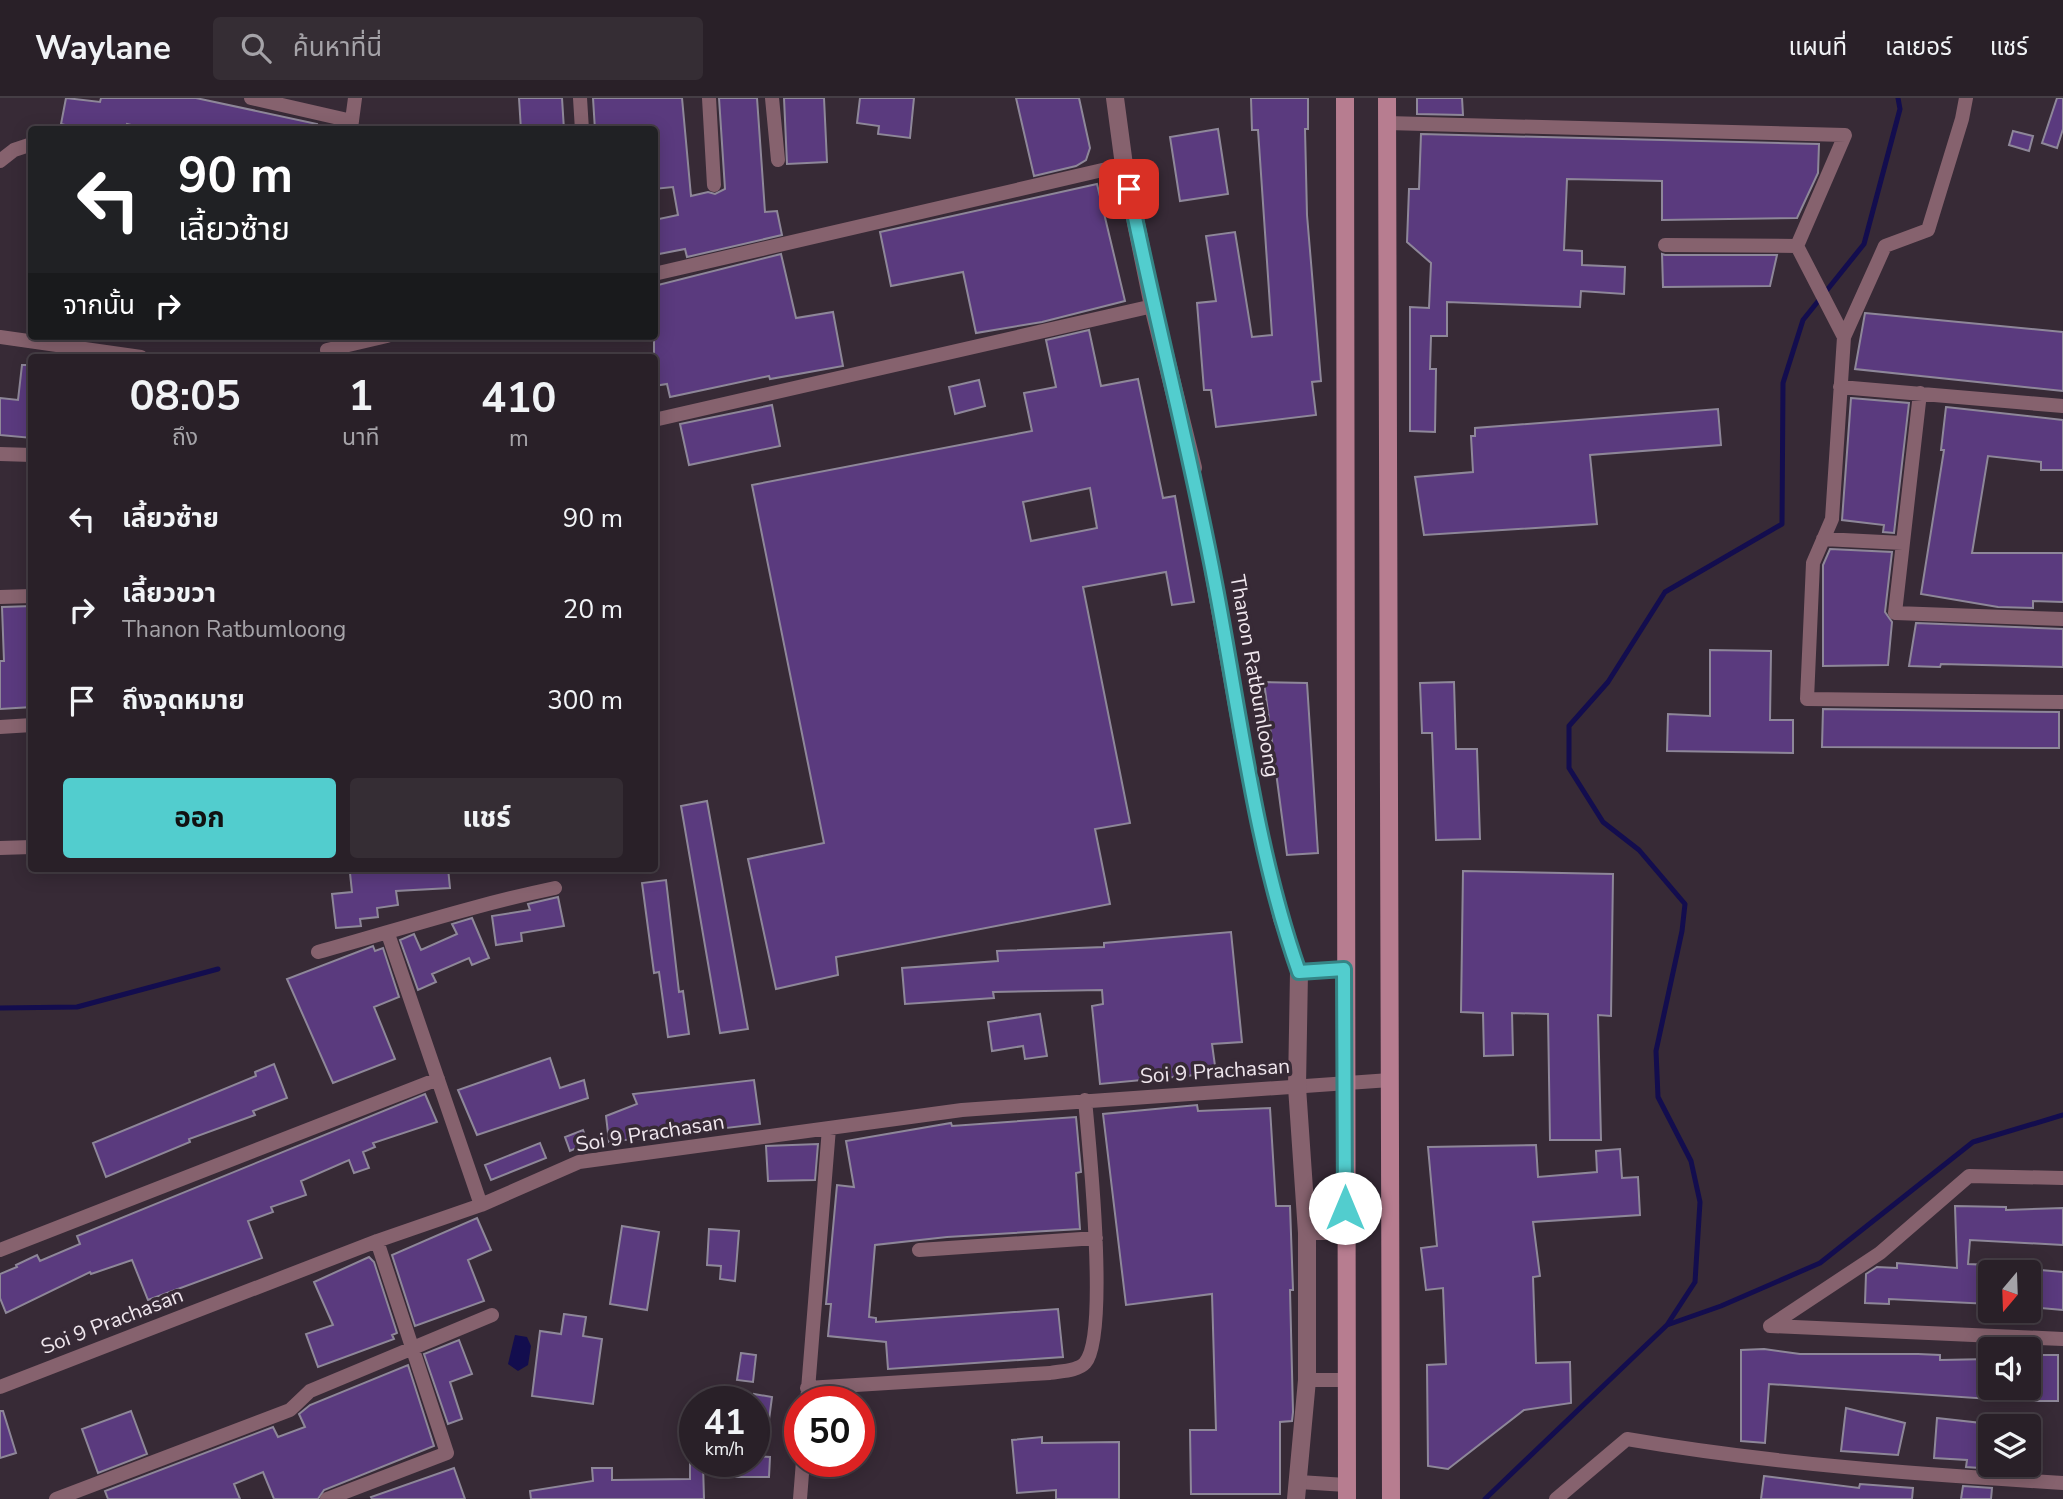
<!DOCTYPE html>
<html lang="th">
<head>
<meta charset="utf-8">
<style>
	body { margin:0; font-family:"Nunito Sans","Noto Sans Thai",sans-serif; background:#352d34; color:#f1f3f6; height:100vh; display:flex; flex-direction:column; font-size:26px; white-space:nowrap }
	* { box-sizing:border-box; margin:0 }
	p { font-size:23px; color:#a5a3a8 }
	.icon { flex:none; width:38px; height:38px; fill:none; stroke:currentColor; stroke-width:2; stroke-linecap:round; stroke-linejoin:round }
	.map { position:relative; flex:1; overflow:hidden }
	.panel { position:absolute; left:28px; top:256px; width:630px; height:518px; display:flex; flex-direction:column; background:#292028; border-radius:7px; box-shadow:0 4px 18px #0003,0 0 0 2px #453e45 }
	.panel>* { flex:none }
	.top-card { position:absolute; left:28px; top:28px; width:630px; height:214px; border-radius:7px; box-shadow:0 4px 18px #0003,0 0 0 2px #453e45; background:#202124; color:#fff; overflow:hidden }
	.needle { width:46px; rotate:199deg }
	.fabs { position:absolute; left:1978px; top:1162px; display:grid; gap:14px }
	.fabs a { display:grid; place-items:center; width:63px; height:63px; border-radius:7px; background:#292028; box-shadow:0 4px 18px #0003,0 0 0 2px #453e45; font-size:35px }
	.speed { position:absolute; left:679px; top:1288px; display:flex; gap:14px; font-size:35px; font-weight:700; text-align:center }
	.speed>* { display:grid; place-content:center; width:91px; height:91px; border-radius:50%; background:#292028; box-shadow:0 4px 18px #0003,0 0 0 2px #453e45; line-height:1 }
	.speed small { font-size:18px; font-weight:400 }
	.speed .limit { border:10px solid #d22; background:#fff; color:#111 }
	.pin { position:absolute; display:grid; place-items:center; width:60px; height:60px; color:#fff; margin:-30px; border-radius:14px; box-shadow:0 4px 10px #0006 }
	.me { position:absolute; width:77px; margin:-38px; rotate:0deg; stroke-linejoin:round; filter:drop-shadow(0 0 5px #0008) }
	.turn { display:flex; align-items:center; gap:24px; height:147px; padding:0 35px; font-size:32px }
	.turn .icon { width:91px; height:91px; stroke-width:2.5 }
	.turn b { display:block; font-size:49px; line-height:60px }
	.then { display:flex; align-items:center; height:66px; padding:0 35px; background:#0003; gap:14px; font-size:26px }
	.eta { display:flex; justify-content:space-evenly; align-items:center; height:119px; text-align:center }
	.eta b { font-size:42px; font-weight:700; line-height:49px }
	.button { display:flex; gap:14px; margin-top:auto; padding:14px 35px }
	.button a { flex:1; height:80px; border-radius:7px; background:#52cdce; color:#111; font-size:28px; font-weight:700; line-height:80px; text-align:center }
	.button a+a { background:#352d34; color:#f1f3f6 }
	ul { padding:0; list-style:none }
	li { display:flex; align-items:center; gap:21px; height:91px; padding:0 35px }
	li div { flex:1 }
	li b { display:block; font-size:26px }
	li em { font-style:normal }
	header { display:flex; align-items:center; gap:42px; box-sizing:border-box; height:98px; padding:0 35px; background:#292028; border-bottom:2px solid #453e45 }
	header strong { font-size:33px }
	nav { display:flex; gap:38px; margin-inline-start:auto; font-size:24px }
	.search { width:490px; height:63px; background:#352d34; display:flex; align-items:center; gap:18px; box-sizing:border-box; padding:0 24px; border-radius:7px; color:#a5a3a8; font-size:26px }
	.map>svg:first-child { display:block }
</style>
</head>
<body>
<header>
<strong>Waylane</strong>
<div class="search"><svg class="icon" aria-label="search" viewBox="0 0 24 24"><circle cx="10" cy="10" r="6"/><path d="M15 15l6 6"/></svg>ค้นหาที่นี่</div>
<nav><a>แผนที่</a><a>เลเยอร์</a><a>แชร์</a></nav>
</header>
<div class="map">
<svg width="2063" height="1401" viewBox="0 0 2063 1401">
	<rect width="100%" height="100%" fill="#372a36"/>
	<!-- water -->
	<path fill="#130d4e" d="M515 1237 527 1239 531 1248 528 1267 518 1273 508 1266Z"/>
	<g fill="none" stroke-linecap="round" stroke-linejoin="round">
		<!-- stream -->
		<path stroke="#130d4e" stroke-width="5" d="M0 910 77 909 218 871
			M1667 1227 1695 1184 1700 1104 1691 1063 1658 999 1656 953 1682 833 1685 806 1639 752 1603 724 1569 670V628L1608 584 1665 494 1782 426 1783 285 1803 222 1864 146 1900 11 1898 0
			M1485 1401 1667 1227 1721 1208 1820 1165 1973 1044 2063 1017"/>
	</g>
	<!-- building -->
	<path fill="#5a3a7e" stroke="#8e8799" stroke-width="2" fill-rule="evenodd" d="M66 0 100 4 101 0H196L317 26 316 32H152L127 26 126 32 85 27 84 32 61 26Z
		M519 0H562L564 32H521Z
		M593 0H682L691 98 708 94 715 96 725 91 719 0H757L765 114 777 113 782 137 687 159 685 151 654 157V122L678 117 673 89 654 91V32H645L644 29 595 32Z
		M784 0H824L827 64 787 66Z
		M860 0H914L910 40 878 36 879 28 857 25Z
		M1016 0H1079L1090 50 1086 62 1076 68 1034 78Z
		M1251 0H1308V31H1305L1307 117 1321 283 1312 284 1316 317 1216 329 1211 292H1204L1197 205 1216 203 1206 138 1235 134 1252 239 1272 237 1258 32H1252Z
		M1417 0H1462L1463 17 1417 16Z
		M2057 0H2063V31L2057 50 2042 45Z
		M1218 31 1228 96 1180 103 1170 39Z
		M2013 33 2033 38 2029 53 2009 47Z
		M1421 36 1819 46 1818 75 1797 120 1662 122V83L1567 81 1564 152 1582 153V167L1625 169 1624 196 1581 193 1580 209 1447 204V238H1431L1430 271H1436L1435 334 1410 333V209L1429 210 1431 165 1407 144 1409 91H1419Z
		M1097 86 1125 203 1042 224 976 235 963 174 891 188 880 134Z
		M781 156 796 220 833 214 843 268 770 281 769 278 670 299 667 286 654 288V188Z
		M1662 156 1665 157H1777L1770 188 1663 189Z
		M1865 215 2063 234V293L1855 271Z
		M1089 232 1101 288 1138 281 1163 400 1175 398 1194 504 1172 507 1166 474 1083 489 1130 725 1095 731 1110 806 836 859 838 877 776 891 748 761 824 745 752 387 1032 333 1024 295 1056 289 1046 242ZM1090 390 1097 430 1031 443 1023 404Z
		M22 267H32V340L0 337V300L18 302Z
		M979 282 985 308 955 316 949 289Z
		M1851 300 1909 305 1894 435 1883 434 1884 427 1842 422Z
		M772 307 780 348 689 367 680 326Z
		M1946 309 2063 322V372H2041V364L1988 358 1972 455H2063V504L2033 503V510L1998 509 1921 496 1944 352H1941Z
		M1718 311 1721 347 1590 357 1597 426 1424 437 1415 379 1473 374 1471 338H1475V330Z
		M1830 451 1892 454 1885 514 1892 524 1888 567 1823 568V467Z
		M32 508V609L0 611V563H4L2 509Z
		M1916 525 2063 531V569L1941 566 1940 569 1909 568Z
		M1710 552 1771 553 1770 622H1793V655L1667 653 1668 616 1710 618Z
		M1264 584 1307 585 1318 755 1287 757Z
		M1454 584 1456 651H1477L1480 741 1436 742 1432 635H1422L1420 585Z
		M1823 611 2059 614V650L1822 649Z
		M707 703 748 931 720 935 681 708Z
		M376 770H448L450 790 396 793 398 807 377 810 378 819 360 821 361 828 336 830 332 796 352 794 350 775Z
		M1463 773 1613 776 1611 918 1598 917 1601 1042H1550L1548 916 1512 915 1513 957 1484 958 1483 915 1461 914Z
		M666 782 679 894 683 893 689 936 668 939 659 874 654 875 642 785Z
		M558 799 564 828 521 835 522 843 496 847 492 818 530 812 528 806Z
		M472 820 489 860 472 867 469 860 432 876 436 884 418 892 400 842 414 836 421 852 457 836 452 826Z
		M1231 834 1242 944 1212 946 1216 975 1100 986 1092 908 1103 906 1102 892 993 894 994 900 905 906 902 870 998 863 997 853 1104 849V845Z
		M373 848 375 853 383 850 399 899 374 909 395 961 333 985 287 881Z
		M1040 916 1047 958 1025 961 1023 948 992 953 988 924Z
		M550 960 560 990 584 982 588 1000 477 1037 458 992Z
		M274 966 287 1000 253 1013 255 1017 189 1041 190 1044 106 1079 93 1045 256 978 255 974Z
		M754 982 760 1026 609 1044 606 1018 637 1006 633 996Z
		M425 996 437 1024 373 1045 375 1049 363 1054 369 1070 354 1075 349 1062 301 1083 306 1097 271 1109 273 1114 248 1123 262 1160 148 1202 132 1162 91 1176 90 1174 6 1215 0 1200V1176L17 1169 16 1167 37 1157 40 1163 80 1146 77 1138Z
		M1197 1007 1198 1013 1270 1010 1276 1108H1290L1293 1192H1290L1293 1314 1292 1323 1280 1324V1396H1191L1190 1332H1216L1212 1196 1126 1207 1103 1016Z
		M1076 1019 1081 1074 1076 1075 1080 1131 947 1139 875 1147 869 1219 876 1220V1224L1058 1211 1063 1259 888 1271 886 1244 828 1238 831 1206H826L837 1087 854 1089 846 1043 951 1025 952 1028Z
		M583 1032 588 1045 570 1053 565 1039Z
		M540 1045 546 1060 491 1082 485 1067Z
		M818 1046 815 1082 768 1083 766 1048Z
		M1536 1047 1538 1079 1597 1074 1596 1053 1620 1051 1622 1080 1638 1079 1640 1117 1533 1124 1540 1178 1533 1179 1536 1265 1570 1264 1571 1305 1524 1312 1448 1371 1428 1368 1427 1267 1446 1266 1443 1190 1426 1192 1421 1150 1437 1148 1428 1049Z
		M1955 1108 2006 1109V1112L2063 1110V1147L1970 1142 1968 1166 1990 1167V1206L1889 1201V1206L1865 1205 1866 1176 1877 1169 1897 1170V1165L1957 1170Z
		M477 1120 491 1152 468 1162 484 1203 415 1228 392 1157Z
		M622 1128 659 1134 647 1212 610 1206Z
		M709 1131 739 1133 735 1183 720 1181 721 1168 707 1167Z
		M369 1159 374 1164 397 1235 392 1237 394 1241 318 1269 306 1236 333 1227 314 1184Z
		M2028 1171 2063 1174V1212L2028 1209Z
		M564 1216 586 1219 583 1238 602 1241 593 1306 532 1298 540 1233 561 1236Z
		M459 1242 472 1276 450 1284 462 1321 448 1326 424 1256Z
		M1764 1251 1800 1256H1918L1940 1257V1262L1990 1261V1301L1769 1286 1765 1345 1741 1343V1252Z
		M741 1255 756 1257 753 1284 737 1282Z
		M2033 1257H2058V1303H2034Z
		M408 1267 434 1348 324 1392 318 1401H274L263 1374 234 1386 240 1401H108L105 1393 273 1329 278 1339 305 1329 299 1316 310 1307Z
		M754 1296 772 1299 769 1322 754 1320Z
		M1846 1310 1905 1325 1898 1357 1841 1353Z
		M0 1313H3L16 1355 0 1360Z
		M131 1313 147 1356 98 1375 82 1331Z
		M1937 1320 1990 1326V1367H1995L1994 1371 1966 1369 1967 1362 1934 1360Z
		M1042 1339V1345L1119 1344V1401H1056V1392L1017 1395 1012 1342Z
		M754 1358 770 1359 769 1379H731L732 1363H754Z
		M690 1366H703L704 1401H531L530 1393 593 1383 592 1370H612V1382L690 1381Z
		M454 1370 465 1401H372L371 1399Z
		M1764 1378 1859 1390 1860 1386 1913 1390 1912 1401H1761Z
		M1963 1388 1992 1390 1991 1401H1961Z"/>
	<g fill="none" stroke-linecap="round" stroke-linejoin="round">
		<!-- minor -->
		<path stroke="#86626e" stroke-width="14" d="M251 0 352 23
			M580 0 582 32
			M709 0 714 87
			M772 0 778 62
			M1966 0 1962 21 1928 132 1885 148 1844 239 1832 421 1813 465 1807 601 2063 604
			M1387 25 1845 37 1797 148
			M351 30 355 0
			M0 63 14 52 32 46
			M1665 147 1797 148
			M1797 148 1844 239
			M654 176 1124 67
			M0 239 141 259
			M327 252 387 238
			M1840 289 2063 308
			M1920 295 1895 515 2063 521
			M654 322 1153 208
			M0 356 32 357
			M1193 370 1240 636 1280 821 1299 874 1344 871
			M1823 441 1903 445
			M0 499 32 498
			M0 629 32 627
			M0 750 32 749
			M388 836 481 1107
			M318 854C397 832 474 807 555 790
			M1307 1135H1345
			M0 1152 438 981
			M919 1152 1096 1140
			M1770 1228 1880 1155 1969 1078 2063 1080
			M1770 1228 2063 1241
			M1307 1282H1346
			M0 1289 377 1143 481 1107 579 1064 962 1012 1390 982
			M807 1290 1050 1275C1060 1273 1078 1273 1085 1265 1109 1238 1089 1045 1085 1002
			M807 1304 829 1030
			M1299 1384 1346 1387
			M56 1401 290 1312 310 1293 492 1217
			M327 1401 447 1355 377 1143
			M800 1401 803 1363
			M1556 1401 1627 1341C1772 1366 1917 1376 2063 1385"/>
		<!-- tertiary -->
		<path stroke="#86626e" stroke-width="18" d="M1115 0 1124 67 1153 208 1193 370
			M1296 1401 1307 1282V1135L1297 989 1299 874"/>
		<!-- secondary -->
		<path stroke="#b77d90" stroke-width="18" d="M1345 0 1347 1401
			M1387 0 1391 1401"/>
	</g>
	<g fill="none" stroke-linecap="round" stroke-linejoin="round">
		<defs>
			<path id="route" d="M1129 91C1156 223 1190 353 1215 485 1240 615 1255 749 1299 874L1344 871 1345 1110"/>
		</defs>
		<!-- route casing -->
		<use href="#route" stroke="#358586" stroke-width="18"/>
		<!-- route -->
		<use href="#route" stroke="#52cdce" stroke-width="12"/>
	</g>
	<g text-anchor="middle" stroke-width="7" stroke-linejoin="round" paint-order="stroke">
		<!-- street labels -->
		<g font-size="21" fill="#efe6ed" stroke="#372a36">
			<text transform="translate(1255 578) rotate(80)" y="7">Thanon Ratbumloong</text>
			<text transform="translate(1215 973) rotate(-4)" y="7">Soi 9 Prachasan</text>
			<text transform="translate(650 1035) rotate(-9)" y="7">Soi 9 Prachasan</text>
			<text transform="translate(112 1223) rotate(-21)" y="7">Soi 9 Prachasan</text>
		</g>
	</g>
</svg>
<div class="fabs">
<a><svg class="needle" viewBox="-14 -14 28 28"><path d="M0-13l5 13h-10z" fill="#e53935"/><path d="M0 13l5-13h-10z" fill="#a5a3a8"/></svg></a>
<a><svg class="icon" aria-label="sound" viewBox="0 0 24 24"><path d="M4 9h4l5-4v14l-5-4H4zM17 9q2 3 0 6"/></svg></a>
<a><svg class="icon" aria-label="layers" viewBox="0 0 24 24"><path d="M12 4l9 5-9 5-9-5zM3 14l9 5 9-5"/></svg></a>
</div>
<div class="speed"><div>41<small>km/h</small></div><div class="limit">50</div></div>
<div class="pin" style="left:1129px;top:91px;background:#d93025"><svg class="icon" aria-label="arrive" viewBox="0 0 24 24"><path d="M6 21V4h12l-3 4 3 4H6"/></svg></div>
<svg class="me" style="left:1345px;top:1110px" viewBox="-20 -20 40 40"><circle r="19" fill="#fff"/><path d="M0-13L10 11 0 6-10 11z" fill="#52cdce"/></svg>
<div class="top-card">
<div class="turn"><svg class="icon" aria-label="left" viewBox="0 0 24 24"><path d="M17 20v-9H6M10 6l-5 5 5 5"/></svg><div><b>90 m</b>เลี้ยวซ้าย</div></div>
<div class="then">จากนั้น<svg class="icon" aria-label="right" viewBox="0 0 24 24"><path d="M7 20v-9h11M14 6l5 5-5 5"/></svg></div>
</div>
<section class="panel">
<div class="eta">
<div><b>08:05</b><p>ถึง</p></div>
<div><b>1</b><p>นาที</p></div>
<div><b>410</b><p>m</p></div>
</div>
<ul>
<li><svg class="icon" aria-label="left" viewBox="0 0 24 24"><path d="M17 20v-9H6M10 6l-5 5 5 5"/></svg><div><b>เลี้ยวซ้าย</b></div><em>90 m</em></li>
<li><svg class="icon" aria-label="right" viewBox="0 0 24 24"><path d="M7 20v-9h11M14 6l5 5-5 5"/></svg><div><b>เลี้ยวขวา</b><p>Thanon Ratbumloong</p></div><em>20 m</em></li>
<li><svg class="icon" aria-label="arrive" viewBox="0 0 24 24"><path d="M6 21V4h12l-3 4 3 4H6"/></svg><div><b>ถึงจุดหมาย</b></div><em>300 m</em></li>
</ul>
<div class="button"><a>ออก</a><a>แชร์</a></div>
</section>
</div>
</body>
</html>
